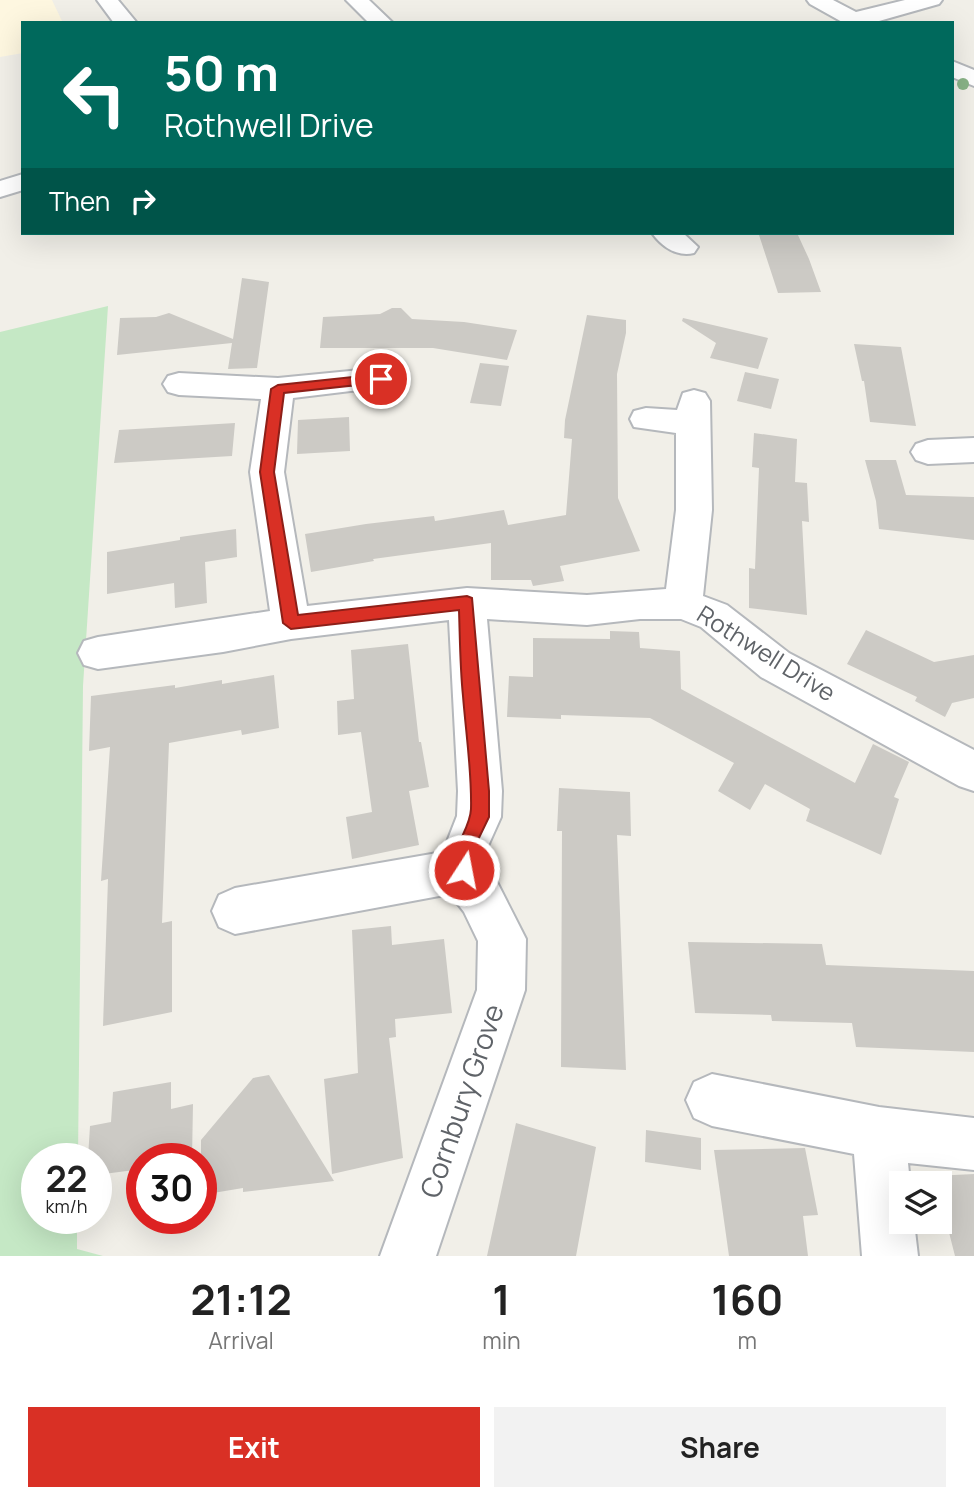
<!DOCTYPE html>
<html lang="en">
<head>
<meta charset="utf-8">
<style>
	body { margin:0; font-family:Manrope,sans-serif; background:#f2f2f2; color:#222; height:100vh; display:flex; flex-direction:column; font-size:26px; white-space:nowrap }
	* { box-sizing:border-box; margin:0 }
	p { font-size:23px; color:#767676 }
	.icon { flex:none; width:38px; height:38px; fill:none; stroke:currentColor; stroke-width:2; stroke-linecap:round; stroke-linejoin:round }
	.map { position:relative; height:1256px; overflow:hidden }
	.panel { display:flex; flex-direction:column; background:#fff; flex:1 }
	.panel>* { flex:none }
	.hud { position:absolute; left:21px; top:21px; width:933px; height:214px; border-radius:0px; box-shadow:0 7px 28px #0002; background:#00695c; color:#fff; overflow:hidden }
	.controls { position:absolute; left:889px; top:1171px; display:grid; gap:14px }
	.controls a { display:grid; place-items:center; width:63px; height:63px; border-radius:0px; background:#fff; box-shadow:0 7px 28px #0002; font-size:35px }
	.speed { position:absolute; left:21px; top:1143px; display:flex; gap:14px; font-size:35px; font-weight:700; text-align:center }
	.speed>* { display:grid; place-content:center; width:91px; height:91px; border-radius:50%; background:#fff; box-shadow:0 7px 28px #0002; line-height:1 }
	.speed small { font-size:18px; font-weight:400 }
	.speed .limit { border:10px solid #d22; background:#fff; color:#111 }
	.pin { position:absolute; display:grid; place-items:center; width:60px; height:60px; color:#fff; margin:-30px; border:4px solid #fff; border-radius:50%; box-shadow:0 2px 7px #0007 }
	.me { position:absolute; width:77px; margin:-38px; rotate:11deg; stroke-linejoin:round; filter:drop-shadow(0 0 5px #0008) }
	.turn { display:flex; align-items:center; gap:24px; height:147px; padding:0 28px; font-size:32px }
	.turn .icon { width:91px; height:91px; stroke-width:2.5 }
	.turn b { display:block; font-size:49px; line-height:60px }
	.then { display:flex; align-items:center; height:66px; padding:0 28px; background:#0003; gap:14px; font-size:26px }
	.eta { display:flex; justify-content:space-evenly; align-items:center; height:119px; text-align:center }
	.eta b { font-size:42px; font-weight:700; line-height:49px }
	.cta { display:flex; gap:14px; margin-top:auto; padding:14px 28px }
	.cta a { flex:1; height:80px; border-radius:0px; background:#d93025; color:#fff; font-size:28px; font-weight:700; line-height:80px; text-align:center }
	.cta a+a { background:#f2f2f2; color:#222 }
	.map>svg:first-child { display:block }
</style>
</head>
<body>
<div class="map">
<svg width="974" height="1256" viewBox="0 0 974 1256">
	<rect width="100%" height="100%" fill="#f1efe8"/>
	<!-- commercial -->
	<path fill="#fef7e0" d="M0 0H52L62 21 23 23V53L0 57Z"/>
	<!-- green -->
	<path fill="#c5e8c5" d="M108 306 83 686 78 1158H37V1218H77V1249L103 1256H0V332Z"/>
	<!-- building -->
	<path fill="#cccac5" d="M797 233 809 259 821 292 778 293 759 235Z
		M242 278 269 282 257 368 228 369 232 343 117 355 120 318 156 317 169 313 233 339Z
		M392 308H401L412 319 464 322 517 330 507 360 433 348H320L323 317 380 314Z
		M587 315 626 320V333L617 374 618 498 640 551 560 566 564 581 533 586 531 580H491V543L373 559 374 561 311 572 305 534 366 524 434 516 435 521 504 510 508 525 566 515 572 439 564 438 565 420Z
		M683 318 768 338 758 369 710 358 716 343 682 321Z
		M854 344 901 347 916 426 870 422 864 381H862Z
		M480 363 509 366 501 406 470 403Z
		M745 372 779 379 771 409 737 401Z
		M349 417 350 451 297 454 298 420Z
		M235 423 232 456 114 463 119 430Z
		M754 433 797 439 795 482 807 483 809 522 802 521 807 615 749 608V568L755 569 759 468 752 467Z
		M865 460H896L906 495 974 497V540L879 529 876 501Z
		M236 529 237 557 205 562 207 603 175 608 174 583 107 594V552L180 540V537Z
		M866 630 934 662 974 655V698L952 703 945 717 915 701 917 697 847 664Z
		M610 631 639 632 640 648 680 651 681 689 855 783 873 744 909 762 894 797 899 799 881 855 806 821 810 809 765 784 750 810 718 791 734 763 650 718 561 715V719L507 717 509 676 533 677V638L610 639Z
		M408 644 419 742H421L429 787 409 791 419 845 352 859 346 817 372 812 361 732 338 735 337 701 354 699 351 650Z
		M274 675 279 728 242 735 241 730 169 743 162 923 172 921V1012L103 1026 108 879 101 881 110 747 89 751 91 696 175 685V688L222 680V684Z
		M559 788 630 792 631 836 617 835 626 1070 561 1067 562 831H557Z
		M391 926 392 945 444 939 452 1013 395 1019 396 1037 389 1038 403 1158 332 1174 324 1079 358 1073 352 930Z
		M688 942 822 944 826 965 974 971V1052L856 1047 852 1023 772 1021 771 1015 695 1013Z
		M269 1075 334 1181 243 1192V1188L201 1195V1140L253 1078Z
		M171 1082V1109L193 1104 192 1158H142V1169L96 1175V1158H88L90 1126 111 1122 113 1092Z
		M516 1123 596 1147 576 1256H487Z
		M646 1130 701 1138V1170L645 1162Z
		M805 1148 818 1215 803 1216 808 1256H729L714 1150Z
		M974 1174V1256H955L940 1197V1183H936L934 1176Z"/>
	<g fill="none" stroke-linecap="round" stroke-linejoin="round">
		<defs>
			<path id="minor" d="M97 0H118L137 23H114Z
				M346 0H369L393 23H369Z
				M807 0H833L856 12 905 0H942L939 4 872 23H844L810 4Z
				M952 61 974 70V86L952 77Z
				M23 174V190L0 197V181Z
				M652 233H683L698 247 694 253C677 257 662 247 652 233Z
				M381 368 392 372 397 379 392 386 293 398 284 472 307 606 467 588 587 595 666 589 676 510V433L634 427 630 419 634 411 646 408 677 410 683 393 694 390 705 393 710 401 712 510 703 596 727 605 789 653 974 750V791L959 786 761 677 701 627 681 619H640L587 625 487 619 502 791 501 817 488 846 487 868 496 880 526 939 525 990 436 1256H380L477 990 478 941 464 912 450 894 235 934 219 927 212 911 219 895 235 888 443 852 457 816 458 791 449 620 291 639 223 652 98 669 84 665 78 653 84 641 98 637 270 611 250 472 261 399 179 395 168 392 163 384 168 376 179 373 278 378Z
				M974 438V462L928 464 916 460 911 452 916 444 928 440Z
				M712 1074 879 1107 974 1118V1170L908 1163 910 1183H901V1222H914L918 1256H862L854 1154 712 1126 694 1118 686 1100 694 1082Z"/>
		</defs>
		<!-- minor casing -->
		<use href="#minor" stroke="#b5b8bc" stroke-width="4"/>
		<!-- minor -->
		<use href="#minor" fill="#fff" fill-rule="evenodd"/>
	</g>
	<!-- trees -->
	<circle fill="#89b387" cx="963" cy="84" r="6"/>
	<!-- route -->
	<path fill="#d93025" stroke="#8d1f18" stroke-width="2" d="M381 374 385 376V382L284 393 274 472 298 615 467 596 472 598 489 791V817L475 846 470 876 464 879 457 876C446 851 470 833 471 809 472 772 466 734 463 696 460 667 460 639 459 610L291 629 283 623 260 472 271 389 278 385Z"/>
	<g text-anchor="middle" stroke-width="7" stroke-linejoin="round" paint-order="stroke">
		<!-- street labels -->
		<g font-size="24" fill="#5f6368" stroke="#fff">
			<text transform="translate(766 654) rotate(32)" y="8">Rothwell Drive</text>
		</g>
		<!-- near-street labels -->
		<g font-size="28" fill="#5f6368" stroke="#fff">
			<text transform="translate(462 1101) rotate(-71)" y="10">Cornbury Grove</text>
		</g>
	</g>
</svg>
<div class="controls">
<a><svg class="icon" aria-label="layers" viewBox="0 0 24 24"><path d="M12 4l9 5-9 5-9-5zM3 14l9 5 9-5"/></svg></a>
</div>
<div class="speed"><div>22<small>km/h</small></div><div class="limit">30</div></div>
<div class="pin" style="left:381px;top:379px;background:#d93025"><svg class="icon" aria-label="arrive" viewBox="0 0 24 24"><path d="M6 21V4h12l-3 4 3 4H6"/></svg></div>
<svg class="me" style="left:464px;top:870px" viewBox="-20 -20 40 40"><circle r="17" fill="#d93025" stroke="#fff" stroke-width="3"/><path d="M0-11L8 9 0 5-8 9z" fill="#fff"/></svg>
<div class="hud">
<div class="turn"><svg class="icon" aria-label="left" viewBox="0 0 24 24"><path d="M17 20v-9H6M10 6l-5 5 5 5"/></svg><div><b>50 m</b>Rothwell Drive</div></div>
<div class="then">Then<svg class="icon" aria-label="right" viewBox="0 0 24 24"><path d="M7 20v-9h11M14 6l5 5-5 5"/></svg></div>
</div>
</div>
<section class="panel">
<div class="eta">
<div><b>21:12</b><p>Arrival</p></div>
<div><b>1</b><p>min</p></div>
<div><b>160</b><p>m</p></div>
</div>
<div class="cta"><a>Exit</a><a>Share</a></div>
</section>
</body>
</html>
